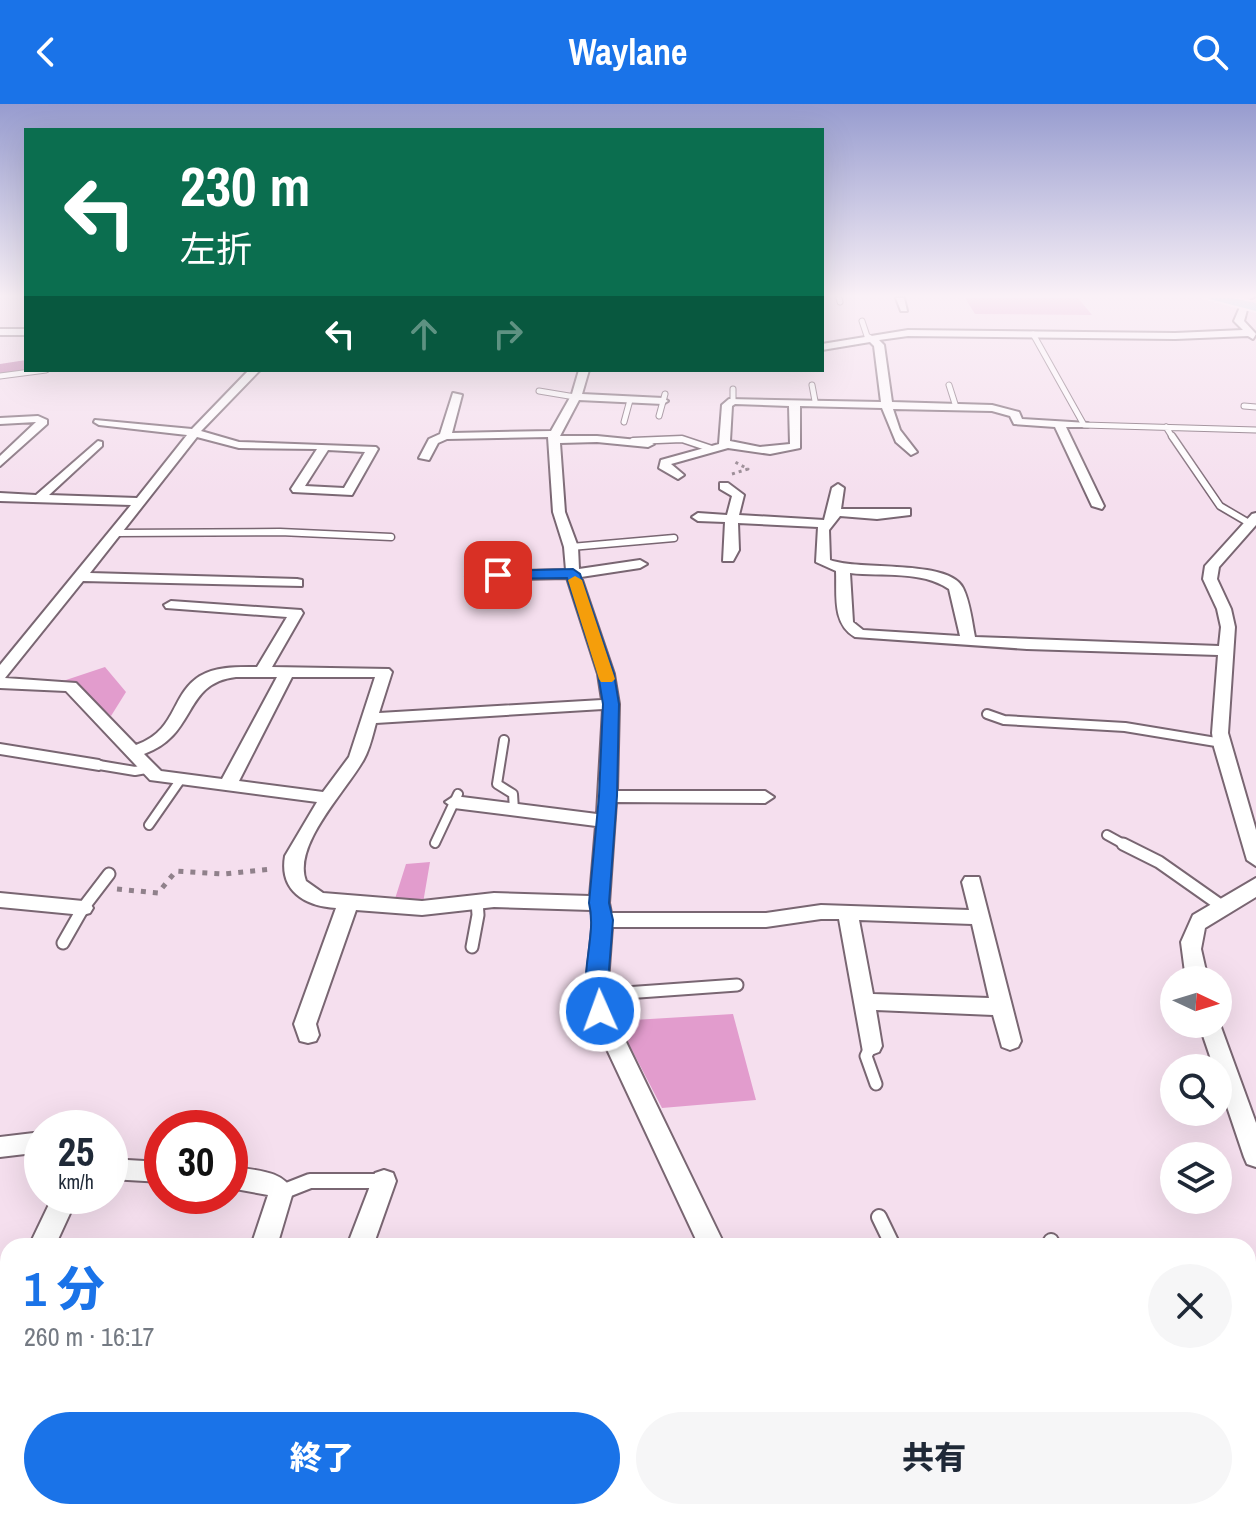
<!DOCTYPE html>
<html lang="ja">
<head>
<meta charset="utf-8">
<style>
	body { margin:0; font-family:"Archivo Narrow","Noto Sans JP",sans-serif; background:#f6f6f7; color:#1f2937; height:100vh; display:flex; flex-direction:column; font-size:30px; white-space:nowrap }
	* { box-sizing:border-box; margin:0 }
	p { font-size:26px; color:#747a83 }
	.icon { flex:none; width:44px; height:44px; fill:none; stroke:currentColor; stroke-width:2; stroke-linecap:round; stroke-linejoin:round }
	.map { position:relative; flex:1; overflow:hidden }
	.panel { position:absolute; left:0px; top:1134px; width:1256px; height:282px; display:flex; flex-direction:column; background:#fff; border-radius:24px 24px 0 0; box-shadow:0 8px 32px #0002 }
	.panel>* { flex:none }
	.hud { position:absolute; left:24px; top:24px; width:800px; height:244px; border-radius:0px; box-shadow:0 8px 32px #0002; background:#0b6e4f; color:#fff; overflow:hidden }
	.needle { width:52px; rotate:94deg }
	.buttons { position:absolute; left:1160px; top:862px; display:grid; gap:16px }
	.buttons a { display:grid; place-items:center; width:72px; height:72px; border-radius:50%; background:#fff; box-shadow:0 8px 32px #0002; font-size:40px }
	.speed { position:absolute; left:24px; top:1006px; display:flex; gap:16px; font-size:40px; font-weight:700; text-align:center }
	.speed>* { display:grid; place-content:center; width:104px; height:104px; border-radius:50%; background:#fff; box-shadow:0 8px 32px #0002; line-height:1 }
	.speed small { font-size:20px; font-weight:400 }
	.speed .limit { border:12px solid #d22; background:#fff; color:#111 }
	.pin { position:absolute; display:grid; place-items:center; width:68px; height:68px; color:#fff; margin:-34px; border-radius:16px; box-shadow:0 4px 12px #0006 }
	.me { position:absolute; width:88px; margin:-44px; rotate:358deg; stroke-linejoin:round; filter:drop-shadow(0 0 6px #0008) }
	.turn { display:flex; align-items:center; gap:28px; height:168px; padding:0 24px; font-size:36px }
	.turn .icon { width:104px; height:104px; stroke-width:2.5 }
	.turn b { display:block; font-size:56px; line-height:68px }
	.lanes { display:flex; align-items:center; height:76px; padding:0 24px; background:#0003; justify-content:center; gap:40px; direction:ltr }
	.lanes .off { opacity:.35 }
	.round { display:grid; place-items:center; flex:none; width:84px; height:84px; border-radius:42px; background:#f6f6f7 }
	.summary { display:flex; align-items:center; justify-content:space-between; height:136px; padding:0 24px }
	h1 { font-size:48px; font-weight:800; line-height:60px; color:#1a73e8 }
	.cta { display:flex; gap:16px; margin-top:auto; padding:16px 24px }
	.cta a { flex:1; height:92px; border-radius:48px; background:#1a73e8; color:#fff; font-size:32px; font-weight:800; line-height:92px; text-align:center }
	.cta a+a { background:#f6f6f7; color:#1f2937 }
	header { display:flex; justify-content:space-between; align-items:center; height:104px; padding:0 24px; background:#1a73e8; color:#fff; font-size:36px; font-weight:800 }
	.map>svg:first-child { display:block }
</style>
</head>
<body>
<header><svg class="icon" aria-label="back" viewBox="0 0 24 24"><path d="M15 5l-7 7 7 7"/></svg>Waylane<svg class="icon" aria-label="search" viewBox="0 0 24 24"><circle cx="10" cy="10" r="6"/><path d="M15 15l6 6"/></svg></header>
<div class="map">
<svg width="1256" height="1415" viewBox="0 0 1256 1415">
	<rect width="100%" height="100%" fill="#f5dfee"/>
	<!-- green -->
	<path fill="#e29ccd" d="M965 194H1078L1092 211 975 210Z
		M105 563 126 588 111 612 80 584 57 579Z
		M430 758 423 799 394 798 406 760Z
		M733 910 756 996 662 1004 617 917Z"/>
	<g fill="none" stroke-linecap="round" stroke-linejoin="round">
		<!-- river -->
		<path fill="#be78aa" fill-rule="evenodd" d="M26 256V266L34 268 0 274V260Z"/>
		<defs>
			<path id="lane-far4" d="M839 194 840 198
				M862 217 867 232 872 235
				M1033 230 1084 321 1256 326
				M0 272 46 266
				M812 281 815 297
				M949 281 956 303
				M733 285V297
				M539 287 575 293
				M1244 302 1256 303
				M659 312 665 290
				M624 318 630 296
				M1166 323 1173 334"/>
			<path id="lane-far3" d="M1172 332 1220 402 1249 419
				M633 337 682 335 712 345
				M116 429 280 428 391 433
				M571 443 674 434"/>
			<path id="lane-far2" d="M987 610 1004 616 1125 623 1222 639
				M504 636 497 680 513 690 514 706
				M99 661 135 667 146 665
				M149 721 181 675
				M1107 731 1127 742
				M435 739 458 690"/>
			<path id="lane-far1" d="M1123 740 1159 758 1223 803
				M63 839 83 804 109 770
				M472 843 478 811 477 797
				M597 891 737 881
				M871 942 866 952 876 980"/>
			<path id="lane" d="M282 1088 310 1077H381
				M879 1113 893 1142
				M1051 1137 1053 1142
				M495 1408V1415
				M752 1408 753 1415
				M1035 1408 1039 1415"/>
			<path id="street" d="M896 194H904L907 207H901Z
				M1256 194V201L1247 206 1244 217 1256 230 1253 235 1248 232 1175 235 908 232 879 236 884 241 892 298 992 301 1019 308 1022 315 1088 319V323H1066L1104 402 1102 405 1092 402 1055 323 1014 320 1010 312 992 307 893 305 900 326 917 348 911 351 896 338 882 304 800 302V344L770 350 728 344 671 360 684 371 678 375 659 364 661 356 719 340 722 301 729 295 881 298 874 242 870 238 822 246V240L908 226 1175 229 1243 226 1234 217 1240 203ZM735 300 789 302 790 340 760 343 730 337 732 302Z
				M0 225H26V231H0Z
				M249 266H260L201 327 239 338 376 343 378 345 352 391 293 388 291 385 317 345 239 344 197 333 90 469 297 475 302 476V482L83 477 5 574 76 579 136 641C178 626 170 591 200 572 217 562 238 563 257 563L287 513 166 504 164 501 171 497 301 506 303 509 272 563 389 565 392 568 379 609 602 596 598 570 567 474 473 476 466 472 473 468 566 466 564 443 553 408 548 333 447 335 438 339 429 356 419 354 429 335 440 330 453 289 462 291 452 329 551 327 572 290 579 266H589L582 290 663 294 668 297 663 300 579 296 560 332H597L648 337 654 340 648 343 597 338 560 339 565 408 578 443 579 465 640 456 647 460 640 464 581 473 614 570 619 600 617 687H765L774 693 765 699 616 698 609 799 611 809H766L821 801 969 806 962 778 965 773H979L1021 937 1018 943 1010 946 1002 943 993 911 876 906 882 942 879 948 871 951 863 948 839 815H821L766 823H612L607 891 611 907 725 1142H699L589 907 585 891 593 816 591 806 494 803 422 811 356 806 316 920 319 931 316 937 308 939 300 937 294 920 336 804C305 802 279 787 285 752L317 698 150 676 66 587 0 584V561L131 401 0 397V389L36 391 98 337 102 338V342L49 391 137 394 187 331 99 321 94 318 95 316 192 325ZM328 346 365 348 344 384 305 382ZM236 573H277L222 675 161 667 144 650C198 631 182 579 236 573ZM292 573H375L349 653 323 688 239 677ZM603 605 597 710 454 692 445 698 454 704 596 722 590 792 494 789 422 797 323 789 306 777C292 741 347 686 364 655 370 644 373 630 376 619ZM859 816 972 820 989 894 873 890Z
				M38 312 47 316V320L0 362V352L36 318 0 320V314Z
				M720 379H728L744 391 739 411 824 416 832 384 838 380 844 384 841 405H910V411L877 415 840 412 829 426 830 456C859 467 949 455 963 484 970 498 972 518 975 533L1219 542 1221 523 1217 505 1203 475 1205 462 1252 410 1256 409V421L1219 463 1217 475 1231 505 1235 523 1228 629 1256 726V762L1247 756 1214 643 1212 629 1218 551 1027 545 855 533C832 520 837 491 836 467L816 458 818 423 738 419 739 446 733 457H723L725 418 698 417 692 413 698 409 727 411 732 392 720 385ZM850 469C883 473 921 466 949 485L960 532 863 526 853 518Z
				M0 640 99 656 108 661 99 666 0 650Z
				M1256 774V793L1205 824 1201 845 1208 876H1186L1181 838 1193 811Z
				M0 789 83 797 90 799 93 804 90 809 83 811 0 803Z
				M1218 915 1256 1019V1063L1247 1060 1244 1053 1218 976V964H1214L1199 920H1218Z
				M42 1028V1048L0 1053V1033Z
				M110 1055 162 1058V1078L110 1075Z
				M230 1062C253 1067 283 1065 293 1088L277 1142H251L268 1091 230 1084Z
				M384 1066 393 1069 396 1077 373 1142H347L375 1069Z
				M53 1092H78L55 1142H29Z
				M8 1198V1237L0 1240V1201Z
				M1248 1237H1256V1263L1248 1265Z
				M0 1382H8V1408H18L0 1412Z
				M140 1408H181V1409L179 1415H143Z
				M253 1408H283L281 1415H251Z
				M545 1408H586L583 1415H542Z"/>
			<path id="primary" d="M1206 194H1232L1256 199V207Z"/>
		</defs>
		<!-- lane-far4 casing -->
		<use href="#lane-far4" stroke="#796672" stroke-width="7"/>
		<!-- lane-far3 casing -->
		<use href="#lane-far3" stroke="#796672" stroke-width="9"/>
		<!-- lane-far2 casing -->
		<use href="#lane-far2" stroke="#796672" stroke-width="12"/>
		<!-- lane-far1 casing -->
		<use href="#lane-far1" stroke="#796672" stroke-width="15"/>
		<!-- lane casing -->
		<use href="#lane" stroke="#796672" stroke-width="18"/>
		<!-- street casing -->
		<use href="#street" stroke="#796672" stroke-width="4"/>
		<!-- primary casing -->
		<use href="#primary" stroke="#fff" stroke-width="4"/>
		<!-- path-far1 -->
		<path stroke="#90818b" stroke-width="3" stroke-dasharray="3 4" stroke-linecap="butt" d="M732 370 748 365 735 358"/>
		<!-- path -->
		<path stroke="#90818b" stroke-width="5" stroke-dasharray="5 7" stroke-linecap="butt" d="M117 785 158 789 176 767 223 770 273 765"/>
		<!-- lane-far4 -->
		<use href="#lane-far4" stroke="#fff" stroke-width="5"/>
		<!-- lane-far3 -->
		<use href="#lane-far3" stroke="#fff" stroke-width="6"/>
		<!-- lane-far2 -->
		<use href="#lane-far2" stroke="#fff" stroke-width="8"/>
		<!-- lane-far1 -->
		<use href="#lane-far1" stroke="#fff" stroke-width="11"/>
		<!-- lane -->
		<use href="#lane" stroke="#fff" stroke-width="14"/>
		<!-- street -->
		<use href="#street" fill="#fff" fill-rule="evenodd"/>
		<!-- primary -->
		<use href="#primary" fill="#a0e8ec" fill-rule="evenodd"/>
	</g>
	<!-- sky -->
	<linearGradient id="sky" x2="0" y2="1"><stop stop-color="#979ccf"/><stop offset="0.49" stop-color="#faf1f7"/><stop offset="1" stop-color="#faf1f7" stop-opacity="0"/></linearGradient>
	<rect width="1256" height="392" fill="url(#sky)"/>
	<!-- route -->
	<path fill="#1a73e8" stroke="#114b97" stroke-width="2" d="M573 465 580 470 614 570 619 600 617 692 609 799 613 816 607 891 611 907 608 913 600 916 593 913C574 880 598 835 589 799L599 692 603 600 598 570 567 474 498 475 491 471 498 467Z"/>
	<!-- slow -->
	<path fill="#f59e0b" d="M575 472 582 476 615 575 612 578H601L599 575 568 476Z"/>
</svg>
<div class="buttons">
<a><svg class="needle" viewBox="-14 -14 28 28"><path d="M0-13l5 13h-10z" fill="#e53935"/><path d="M0 13l5-13h-10z" fill="#747a83"/></svg></a>
<a><svg class="icon" aria-label="search" viewBox="0 0 24 24"><circle cx="10" cy="10" r="6"/><path d="M15 15l6 6"/></svg></a>
<a><svg class="icon" aria-label="layers" viewBox="0 0 24 24"><path d="M12 4l9 5-9 5-9-5zM3 14l9 5 9-5"/></svg></a>
</div>
<div class="speed"><div>25<small>km/h</small></div><div class="limit">30</div></div>
<div class="pin" style="left:498px;top:471px;background:#d93025"><svg class="icon" aria-label="arrive" viewBox="0 0 24 24"><path d="M6 21V4h12l-3 4 3 4H6"/></svg></div>
<svg class="me" style="left:600px;top:907px" viewBox="-20 -20 40 40"><circle r="17" fill="#1a73e8" stroke="#fff" stroke-width="3"/><path d="M0-11L8 9 0 5-8 9z" fill="#fff"/></svg>
<div class="hud">
<div class="turn"><svg class="icon" aria-label="left" viewBox="0 0 24 24"><path d="M17 20v-9H6M10 6l-5 5 5 5"/></svg><div><b>230 m</b>左折</div></div>
<div class="lanes"><svg class="icon" aria-label="left" viewBox="0 0 24 24"><path d="M17 20v-9H6M10 6l-5 5 5 5"/></svg><svg class="icon off" aria-label="ahead" viewBox="0 0 24 24"><path d="M12 20V5M6 11l6-6 6 6"/></svg><svg class="icon off" aria-label="right" viewBox="0 0 24 24"><path d="M7 20v-9h11M14 6l5 5-5 5"/></svg></div>
</div>
<section class="panel">
<div class="summary"><div><h1>1 分</h1><p>260 m · 16:17</p></div><a class="round"><svg class="icon" aria-label="close" viewBox="0 0 24 24"><path d="M6 6l12 12M18 6L6 18"/></svg></a></div>
<div class="cta"><a>終了</a><a>共有</a></div>
</section>
</div>
</body>
</html>
